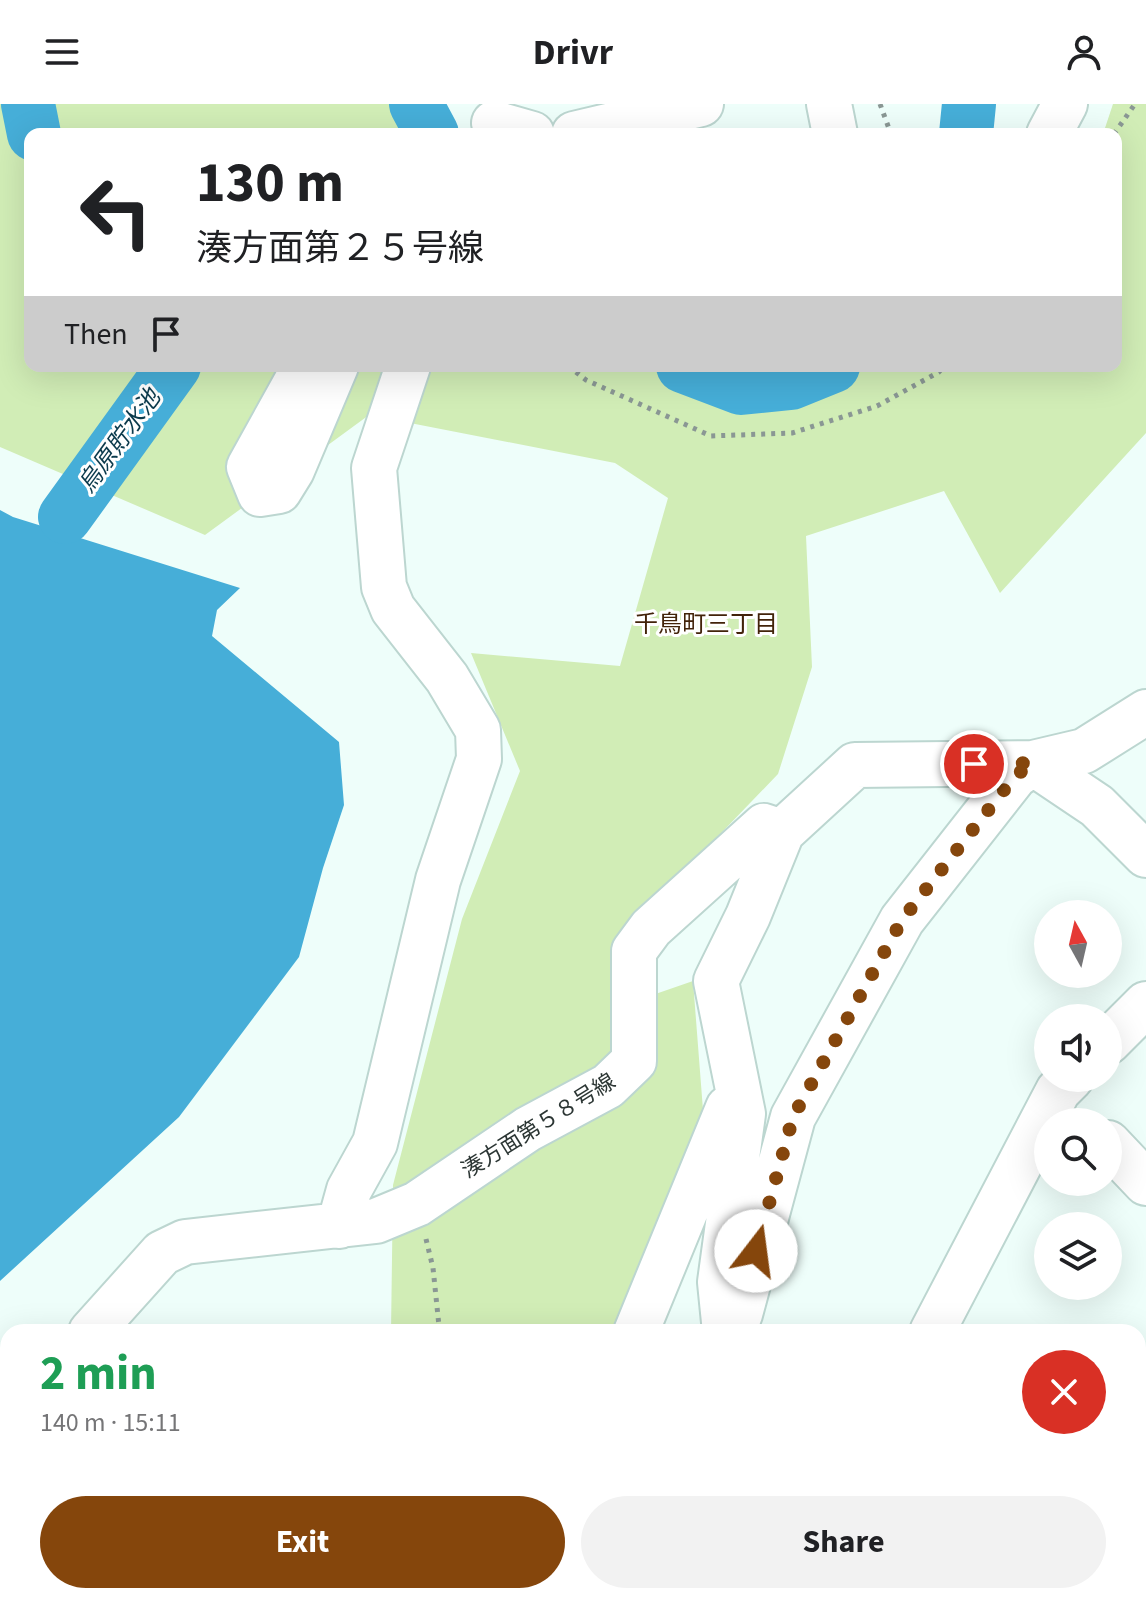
<!DOCTYPE html>
<html lang="en">
<head>
<meta charset="utf-8">
<style>
	body { margin:0; font-family:"Source Sans 3","Noto Sans JP",sans-serif; background:#f2f2f2; color:#202124; height:100vh; display:flex; flex-direction:column; font-size:30px; white-space:nowrap }
	* { box-sizing:border-box; margin:0 }
	p { font-size:26px; color:#757577 }
	.icon { flex:none; width:44px; height:44px; fill:none; stroke:currentColor; stroke-width:2; stroke-linecap:round; stroke-linejoin:round }
	.map { position:relative; flex:1; overflow:hidden }
	.sheet { position:absolute; left:0px; top:1220px; width:1146px; height:280px; display:flex; flex-direction:column; background:#fff; border-radius:24px 24px 0 0; box-shadow:0 8px 32px #0002 }
	.sheet>* { flex:none }
	.guide { position:absolute; left:24px; top:24px; width:1098px; height:244px; border-radius:16px; box-shadow:0 8px 32px #0002; background:#fff; color:#202124; overflow:hidden }
	.needle { width:52px; rotate:352deg }
	.buttons { position:absolute; left:1034px; top:796px; display:grid; gap:16px }
	.buttons a { display:grid; place-items:center; width:88px; height:88px; border-radius:50%; background:#fff; box-shadow:0 8px 32px #0002; font-size:40px }
	.pin { position:absolute; display:grid; place-items:center; width:68px; height:68px; color:#fff; margin:-34px; border:4px solid #fff; border-radius:50%; box-shadow:0 2px 8px #0007 }
	.me { position:absolute; width:88px; margin:-44px; rotate:15deg; stroke-linejoin:round; filter:drop-shadow(0 0 6px #0008) }
	.turn { display:flex; align-items:center; gap:28px; height:168px; padding:0 40px; font-size:36px }
	.turn .icon { width:104px; height:104px; stroke-width:2.5 }
	.turn b { display:block; font-size:56px; line-height:68px }
	.then { display:flex; align-items:center; height:76px; padding:0 40px; background:#0003; gap:16px; font-size:30px }
	.round { display:grid; place-items:center; flex:none; width:84px; height:84px; border-radius:42px; background:#f2f2f2 }
	.summary { display:flex; align-items:center; justify-content:space-between; height:136px; padding:0 40px }
	h1 { font-size:48px; font-weight:700; line-height:60px; color:#1e9e55 }
	.button { display:flex; gap:16px; margin-top:auto; padding:16px 40px }
	.button a { flex:1; height:92px; border-radius:48px; background:#85460c; color:#fff; font-size:32px; font-weight:700; line-height:92px; text-align:center }
	.button a+a { background:#f2f2f2; color:#202124 }
	header { display:flex; justify-content:space-between; align-items:center; height:104px; padding:0 40px; background:#fff; font-size:36px; font-weight:700 }
	.map>svg:first-child { display:block }
</style>
</head>
<body>
<header><svg class="icon" aria-label="menu" viewBox="0 0 24 24"><path d="M4 6h16M4 12h16M4 18h16"/></svg>Drivr<svg class="icon" aria-label="person" viewBox="0 0 24 24"><circle cx="12" cy="8" r="4"/><path d="M4 21q1-7 8-7t8 7"/></svg></header>
<div class="map">
<svg width="1146" height="1500" viewBox="0 0 1146 1500">
	<rect width="100%" height="100%" fill="#eefefa"/>
	<!-- green -->
	<path fill="#d1edb6" d="M0 0H405L422 30H30V262H679L740 286 862 262H1116V30H1103L1113 0H1146V329L1000 489 944 387 806 432 812 563 778 670 625 829 615 904 693 877 704 1019 618 1228H391L393 1081 462 815 520 667 471 549 620 562 668 394 615 359 369 311 205 431 0 343Z
		M0 1373 8 1379V1492H234L227 1500H0Z"/>
	<!-- water -->
	<path fill="#46aed8" d="M0 406 13 413 240 484 217 506 212 532 339 638 344 701 323 764 299 853 179 1013 0 1177Z"/>
	<g fill="none" stroke-linecap="round" stroke-linejoin="round">
		<!-- river -->
		<path stroke="#46aed8" stroke-width="54" d="M28 0 34 30
			M416 0 432 30
			M966 30 969 0
			M683 262 741 284 791 279 833 262
			M65 413 174 262"/>
		<defs>
			<path id="minor" d="M829 0 835 30
				M494 19 532 30
				M574 30 701 0
				M1049 30 1065 0
				M305 262 249 363 260 390 279 387 292 366 336 262
				M782 728 855 661 1033 659 1097 702 1146 751
				M1108 938 1146 900
				M1108 1039 1146 1079
				M339 1122 349 1086 375 1039 438 776 479 655 478 626 447 574 393 505 384 483 374 364 408 262
				M740 1210 793 1013 902 816 1015 672 1033 659 1084 647 1146 608
				M91 1228 162 1149 185 1138 376 1117 417 1100 528 1025 608 982 634 957V847L651 824 764 722 782 728 748 812 716 877 743 1010 720 1178 725 1228
				M636 1228 728 1004
				M932 1228 1058 987 1071 974
				M0 1295 8 1291
				M1138 1369 1146 1361
				M1138 1448 1146 1459
				M392 1500 404 1492
				M657 1500 660 1492
				M796 1500 800 1492
				M1001 1500 1009 1492"/>
		</defs>
		<!-- minor casing -->
		<use href="#minor" stroke="#bcd6d0" stroke-width="48"/>
		<!-- path -->
		<path stroke="#8a9794" stroke-width="5" stroke-dasharray="4 6" stroke-linecap="butt" d="M880 0 891 30
			M1114 30 1135 0
			M568 262 586 276 711 332 792 329 877 302 939 268 944 262
			M426 1135 433 1164 439 1222 435 1228
			M283 1500 293 1492"/>
		<!-- minor -->
		<use href="#minor" stroke="#fff" stroke-width="44"/>
	</g>
	<g fill="none" stroke-linecap="round" stroke-linejoin="round">
		<!-- route -->
		<path stroke="#85460c" stroke-width="14" stroke-dasharray="0 25.2" d="M756 1147 793 1013 902 816 1015 672 1033 659 974 660"/>
	</g>
	<g text-anchor="middle" stroke-width="6" stroke-linejoin="round" paint-order="stroke">
		<!-- street labels -->
		<g font-size="22" fill="#2c3634" stroke="#fff">
			<text transform="translate(538 1021) rotate(-32)" y="8">湊方面第５８号線</text>
		</g>
		<!-- water labels -->
		<g font-size="24" font-style="italic" fill="#0b3a4c" stroke="#fff">
			<text transform="translate(119 337) rotate(-54)" y="8">烏原貯水池</text>
		</g>
		<!-- neighbourhood labels -->
		<g font-size="24" fill="#42230a" stroke="#fff">
			<text x="706" y="528">千鳥町三丁目</text>
		</g>
	</g>
</svg>
<div class="buttons">
<a><svg class="needle" viewBox="-14 -14 28 28"><path d="M0-13l5 13h-10z" fill="#e53935"/><path d="M0 13l5-13h-10z" fill="#757577"/></svg></a>
<a><svg class="icon" aria-label="sound" viewBox="0 0 24 24"><path d="M4 9h4l5-4v14l-5-4H4zM17 9q2 3 0 6"/></svg></a>
<a><svg class="icon" aria-label="search" viewBox="0 0 24 24"><circle cx="10" cy="10" r="6"/><path d="M15 15l6 6"/></svg></a>
<a><svg class="icon" aria-label="layers" viewBox="0 0 24 24"><path d="M12 4l9 5-9 5-9-5zM3 14l9 5 9-5"/></svg></a>
</div>
<div class="pin" style="left:974px;top:660px;background:#d93025"><svg class="icon" aria-label="arrive" viewBox="0 0 24 24"><path d="M6 21V4h12l-3 4 3 4H6"/></svg></div>
<svg class="me" style="left:756px;top:1147px" viewBox="-20 -20 40 40"><circle r="19" fill="#fff"/><path d="M0-13L10 11 0 6-10 11z" fill="#85460c"/></svg>
<div class="guide">
<div class="turn"><svg class="icon" aria-label="left" viewBox="0 0 24 24"><path d="M17 20v-9H6M10 6l-5 5 5 5"/></svg><div><b>130 m</b>湊方面第２５号線</div></div>
<div class="then">Then<svg class="icon" aria-label="arrive" viewBox="0 0 24 24"><path d="M6 21V4h12l-3 4 3 4H6"/></svg></div>
</div>
<section class="sheet">
<div class="summary"><div><h1>2 min</h1><p>140 m · 15:11</p></div><a class="round" style="background:#d93025;color:#fff"><svg class="icon" aria-label="close" viewBox="0 0 24 24"><path d="M6 6l12 12M18 6L6 18"/></svg></a></div>
<div class="button"><a>Exit</a><a>Share</a></div>
</section>
</div>
</body>
</html>
